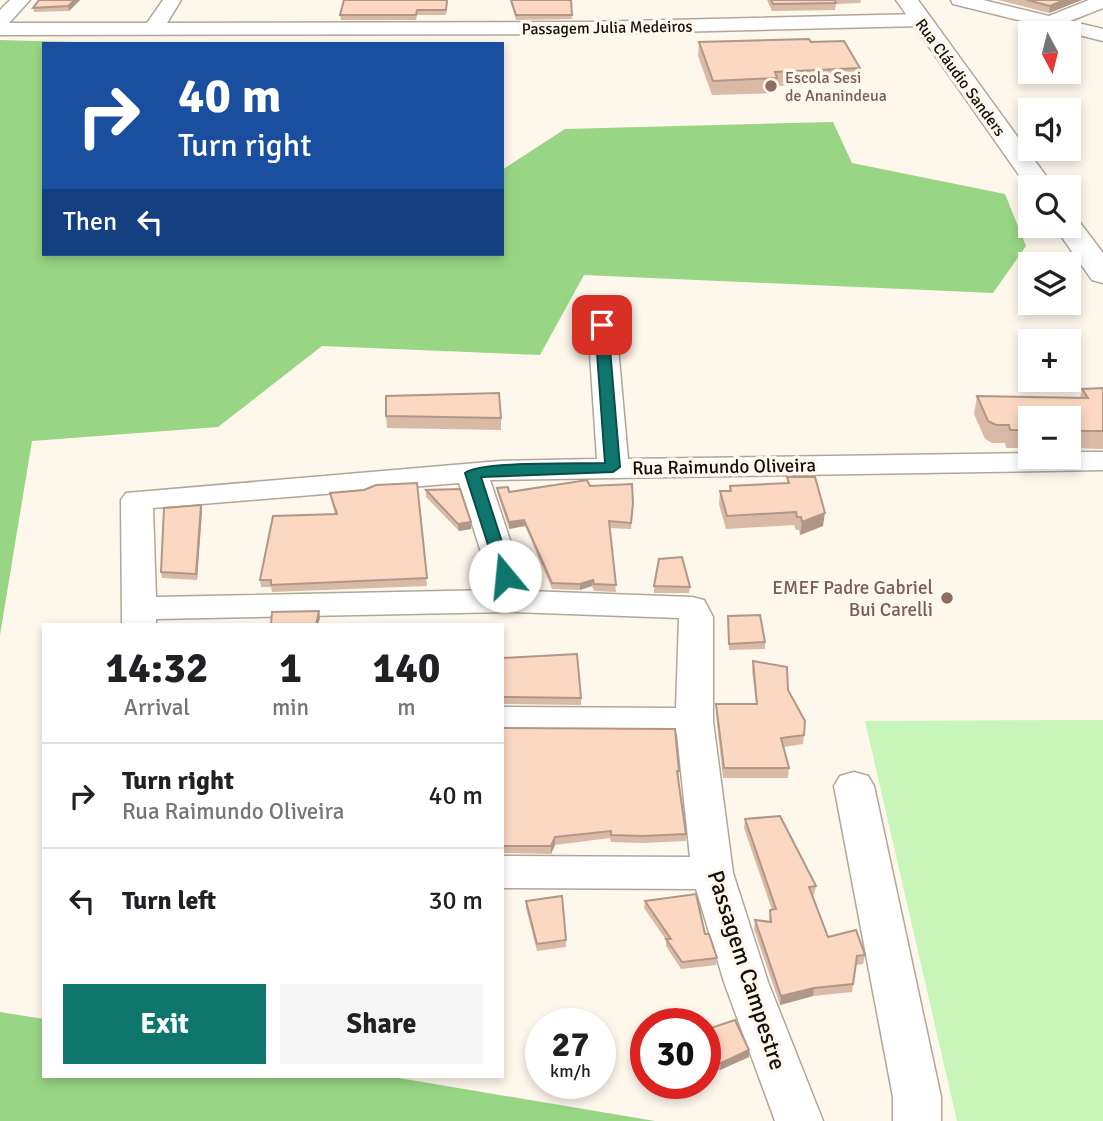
<!DOCTYPE html>
<html lang="en">
<head>
<meta charset="utf-8">
<style>
	body { margin:0; font-family:Signika,sans-serif; background:#f6f6f6; color:#202124; height:100vh; display:flex; flex-direction:column; font-size:26px; white-space:nowrap }
	* { box-sizing:border-box; margin:0 }
	p { font-size:23px; color:#757577 }
	.icon { flex:none; width:38px; height:38px; fill:none; stroke:currentColor; stroke-width:2; stroke-linecap:round; stroke-linejoin:round }
	.map { position:relative; flex:1; overflow:hidden }
	.details { position:absolute; left:42px; top:623px; width:462px; height:455px; display:flex; flex-direction:column; background:#fff; border-radius:0px; box-shadow:0 4px 10px #0003 }
	.details>* { flex:none }
	.guide { position:absolute; left:42px; top:42px; width:462px; height:214px; border-radius:0px; box-shadow:0 4px 10px #0003; background:#1a4fa0; color:#fff; overflow:hidden }
	.needle { width:46px; rotate:173deg }
	.tools { position:absolute; left:1018px; top:21px; display:grid; gap:14px }
	.tools a { display:grid; place-items:center; width:63px; height:63px; border-radius:0px; background:#fff; box-shadow:0 4px 10px #0003; font-size:35px }
	.speed { position:absolute; left:525px; top:1008px; display:flex; gap:14px; font-size:35px; font-weight:700; text-align:center }
	.speed>* { display:grid; place-content:center; width:91px; height:91px; border-radius:50%; background:#fff; box-shadow:0 4px 10px #0003; line-height:1 }
	.speed small { font-size:18px; font-weight:400 }
	.speed .limit { border:10px solid #d22; background:#fff; color:#111 }
	.pin { position:absolute; display:grid; place-items:center; width:60px; height:60px; color:#fff; margin:-30px; border-radius:14px; box-shadow:0 4px 10px #0006 }
	.me { position:absolute; width:77px; margin:-38px; rotate:343deg; stroke-linejoin:round; filter:drop-shadow(0 0 5px #0008) }
	.turn { display:flex; align-items:center; gap:24px; height:147px; padding:0 21px; font-size:32px }
	.turn .icon { width:91px; height:91px; stroke-width:2.5 }
	.turn b { display:block; font-size:49px; line-height:60px }
	.then { display:flex; align-items:center; height:66px; padding:0 21px; background:#0003; gap:14px; font-size:26px }
	.eta { display:flex; justify-content:space-evenly; align-items:center; height:119px; text-align:center }
	.eta b { font-size:42px; font-weight:800; line-height:49px }
	.primary-button { display:flex; gap:14px; margin-top:auto; padding:14px 21px }
	.primary-button a { flex:1; height:80px; border-radius:0px; background:#0f766e; color:#fff; font-size:28px; font-weight:800; line-height:80px; text-align:center }
	.primary-button a+a { background:#f6f6f6; color:#202124 }
	ul { padding:0; list-style:none }
	li { display:flex; align-items:center; gap:21px; height:105px; padding:0 21px; border-top:2px solid #e0e0e0 }
	li div { flex:1 }
	li b { display:block; font-size:26px }
	li em { font-style:normal }
	.map>svg:first-child { display:block }
</style>
</head>
<body>
<div class="map">
<svg width="1103" height="1121" viewBox="0 0 1103 1121">
	<rect width="100%" height="100%" fill="#fef7ec"/>
	<!-- green -->
	<path fill="#c8f5ba" d="M1103 720V1121H957L865 721Z"/>
	<!-- forest -->
	<path fill="#98d585" d="M0 40 146 44H44V254H502V170L565 129 833 122 852 163 1005 194 1026 246 993 293 584 275 540 355 322 346 218 427 32 441 0 635Z
		M0 1012 44 1019V1076H387L655 1121H0Z"/>
	<g fill="none" stroke-linecap="round" stroke-linejoin="round">
		<defs>
			<path id="minor" d="M10 0H30L9 23H147L163 0H181L167 23 586 22 920 14 930 20 920 26 586 34 0 35V10Z
				M951 0H983L1049 16 1089 0H1103V8L1070 21 1103 29V41L953 4Z
				M602 317 612 319 616 325 628 459 1031 453V457H1069V452H1103V470L490 480 527 591 692 597 704 600 713 617V721L733 873 768 982 823 1121H775L724 982 696 889 502 888V856L690 857 677 734 502 733V707L676 708 679 618 513 612 156 619V625H122L121 500 126 493 500 461 597 459 588 325 592 319ZM459 483 493 590 156 597 153 508Z
				M854 772 868 776 874 786 941 1097V1121H893V1097L834 786 840 776Z"/>
			<path id="major" d="M896 0H918L1054 187H1031V192Z
				M1069 218 1078 220 1103 253V283L1092 280 1054 226H1069Z"/>
		</defs>
		<!-- minor casing -->
		<use href="#minor" stroke="#afa799" stroke-width="3"/>
		<!-- major casing -->
		<use href="#major" stroke="#afa799" stroke-width="3"/>
		<!-- minor -->
		<use href="#minor" fill="#fff" fill-rule="evenodd"/>
		<!-- major -->
		<use href="#major" fill="#fff" fill-rule="evenodd"/>
	</g>
	<!-- wall -->
	<path fill="#d9baa7" d="M39 0H80L69 11 34 12 33 8Z
		M344 0H448L446 15H417L416 20H341L340 15Z
		M510 0H571L572 19 516 20Z
		M767 0H861L860 3 836 4 835 10 772 11Z
		M998 0H1082L1049 13Z
		M699 42H811L860 68 858 83 777 86 776 93 712 95 698 56Z
		M1103 388V449L1069 448V418H1031V448H1006L1005 443H992L985 439 974 414 977 396 1080 398 1082 389Z
		M386 416 501 418V430L387 428Z
		M787 477 823 526 800 535 799 530H796L794 525 726 529 719 504 720 491H729L730 486 787 483Z
		M417 483 427 586 272 592 271 587H261L260 580 335 514 331 500 330 493Z
		M590 486 633 510 631 529 610 528 616 592 594 591 592 586 580 590 552 589 525 526 509 529 498 495 497 488 509 492Z
		M426 490 471 529 459 531 426 497Z
		M201 505 202 511 197 580 162 578 161 572Z
		M654 586 690 587 689 593H654Z
		M728 616 765 642V649L729 650Z
		M502 658 581 698V705L502 704Z
		M753 661 788 690 804 735 803 744 784 747 789 768 788 778H723L716 714V704H756L752 670Z
		M502 728 679 771 678 778 686 834V841L642 843 611 842 610 838 555 845 551 854 502 853Z
		M745 819 816 886 814 895H812L828 937 865 955 863 964 856 965 852 992 813 996 780 1005 754 929 755 920 769 921 770 910H772L744 828Z
		M526 901 566 940V947L537 951 526 908Z
		M645 901 705 934 717 958 716 965 681 969 666 946V940L644 908Z
		M705 1030 749 1057 720 1070 705 1069Z"/>
	<!-- shaded-wall -->
	<path fill="#b09788" d="M75 0H80L69 11 68 6Z
		M1064 0H1082L1049 13 1050 6Z
		M201 505 202 511 197 580 196 574Z
		M825 513 823 526 800 535 802 522Z
		M524 520 525 526 509 529V522Z
		M471 522V529L459 531 458 524Z
		M593 580 592 586 580 590V584Z
		M319 611 320 618 318 625H316Z
		M555 837V845L551 854V846Z
		M814 988 813 996 780 1005 781 996Z
		M749 1050V1057L720 1070 721 1063Z"/>
	<!-- building -->
	<path fill="#fcd8c2" stroke="#b09788" stroke-width="2" d="M39 0H75L68 6 33 8Z
		M344 0H447L446 10H417L416 15H340Z
		M511 0H571L572 15H516Z
		M771 0H834L836 3 773 4Z
		M1027 0H1064L1050 6Z
		M809 39 811 42 844 41 860 68 775 72 777 78 713 81 699 42Z
		M1103 388V431H1069V418H1031V430H1010L1009 425H996L988 421 977 396 1088 398 1082 389Z
		M499 393 501 418 386 416V396Z
		M787 477H815L825 513 802 522 801 517H797L796 512 727 516 720 491H731L730 486 789 483Z
		M587 480 590 486 632 484 633 503 631 523 609 521 616 585 594 584 593 580 580 584 552 583 524 520 509 522 497 488 508 487 509 492Z
		M417 483 427 578 271 585V580H260L273 516 337 514 330 493 364 490 376 485Z
		M460 489 471 522 458 524 426 490Z
		M201 505 196 574 161 572 164 508Z
		M682 557 690 587 654 586 659 559Z
		M319 611 316 625H271L272 612Z
		M760 615 765 642 729 644 728 616Z
		M577 654 581 698 502 697V658Z
		M753 661 787 667 788 690 805 721 804 735 781 738 789 768H724L716 704H757Z
		M502 728 675 729 679 771H677L686 834 643 836 611 835V831L555 837 551 846H502Z
		M780 816 816 886 809 887 828 937 856 930 865 955 857 956 853 984 814 988 781 996 755 920 771 922 770 910 776 909 745 819Z
		M696 894 705 934H709L717 958 682 962 666 939H671L645 901Z
		M562 896 566 940 537 944 526 901Z
		M735 1020 749 1050 721 1063 705 1062V1030Z"/>
	<!-- route -->
	<path fill="#0f766e" stroke="#0a4d48" stroke-width="2" d="M602 321 608 325 620 467 613 472 481 477 513 576 505 581 499 579 465 473C478 461 581 464 605 463L595 325Z"/>
	<!-- markers -->
	<g fill="#8d6e63" stroke="#fef7ec" stroke-width="2.5">
		<circle cx="771" cy="86" r="7"/>
		<circle cx="947" cy="598" r="7"/>
	</g>
	<g text-anchor="middle" stroke-width="7" stroke-linejoin="round" paint-order="stroke">
		<!-- far-street labels -->
		<g font-size="16" fill="#120f0b" stroke="#fef7ec">
			<text transform="translate(607 27) rotate(-1)" y="6">Passagem Julia Medeiros</text>
			<text transform="translate(961 77) rotate(54)" y="6">Rua Cláudio Sanders</text>
		</g>
		<!-- far-education labels -->
		<g font-size="16" fill="#785e54" stroke="#fef7ec" text-anchor="start">
			<text x="785" y="83">Escola Sesi<tspan x="785" dy="18">de Ananindeua</tspan></text>
		</g>
		<!-- street labels -->
		<g font-size="19" fill="#120f0b" stroke="#fef7ec">
			<text transform="translate(724 466) rotate(-1)" y="7">Rua Raimundo Oliveira</text>
		</g>
		<!-- education labels -->
		<g font-size="19" fill="#785e54" stroke="#fef7ec" text-anchor="end">
			<text x="933" y="594">EMEF Padre Gabriel<tspan x="933" dy="22">Bui Carelli</tspan></text>
		</g>
		<!-- near-street labels -->
		<g font-size="23" fill="#120f0b" stroke="#fef7ec">
			<text transform="translate(747 970) rotate(72)" y="8">Passagem Campestre</text>
		</g>
	</g>
</svg>
<div class="tools">
<a><svg class="needle" viewBox="-14 -14 28 28"><path d="M0-13l5 13h-10z" fill="#e53935"/><path d="M0 13l5-13h-10z" fill="#757577"/></svg></a>
<a><svg class="icon" aria-label="sound" viewBox="0 0 24 24"><path d="M4 9h4l5-4v14l-5-4H4zM17 9q2 3 0 6"/></svg></a>
<a><svg class="icon" aria-label="search" viewBox="0 0 24 24"><circle cx="10" cy="10" r="6"/><path d="M15 15l6 6"/></svg></a>
<a><svg class="icon" aria-label="layers" viewBox="0 0 24 24"><path d="M12 4l9 5-9 5-9-5zM3 14l9 5 9-5"/></svg></a>
<a>+</a>
<a>−</a>
</div>
<div class="speed"><div>27<small>km/h</small></div><div class="limit">30</div></div>
<div class="pin" style="left:602px;top:325px;background:#d93025"><svg class="icon" aria-label="arrive" viewBox="0 0 24 24"><path d="M6 21V4h12l-3 4 3 4H6"/></svg></div>
<svg class="me" style="left:505px;top:576px" viewBox="-20 -20 40 40"><circle r="19" fill="#fff"/><path d="M0-13L10 11 0 6-10 11z" fill="#0f766e"/></svg>
<div class="guide">
<div class="turn"><svg class="icon" aria-label="right" viewBox="0 0 24 24"><path d="M7 20v-9h11M14 6l5 5-5 5"/></svg><div><b>40 m</b>Turn right</div></div>
<div class="then">Then<svg class="icon" aria-label="left" viewBox="0 0 24 24"><path d="M17 20v-9H6M10 6l-5 5 5 5"/></svg></div>
</div>
<section class="details">
<div class="eta">
<div><b>14:32</b><p>Arrival</p></div>
<div><b>1</b><p>min</p></div>
<div><b>140</b><p>m</p></div>
</div>
<ul>
<li><svg class="icon" aria-label="right" viewBox="0 0 24 24"><path d="M7 20v-9h11M14 6l5 5-5 5"/></svg><div><b>Turn right</b><p>Rua Raimundo Oliveira</p></div><em>40 m</em></li>
<li><svg class="icon" aria-label="left" viewBox="0 0 24 24"><path d="M17 20v-9H6M10 6l-5 5 5 5"/></svg><div><b>Turn left</b></div><em>30 m</em></li>
</ul>
<div class="primary-button"><a>Exit</a><a>Share</a></div>
</section>
</div>
</body>
</html>
